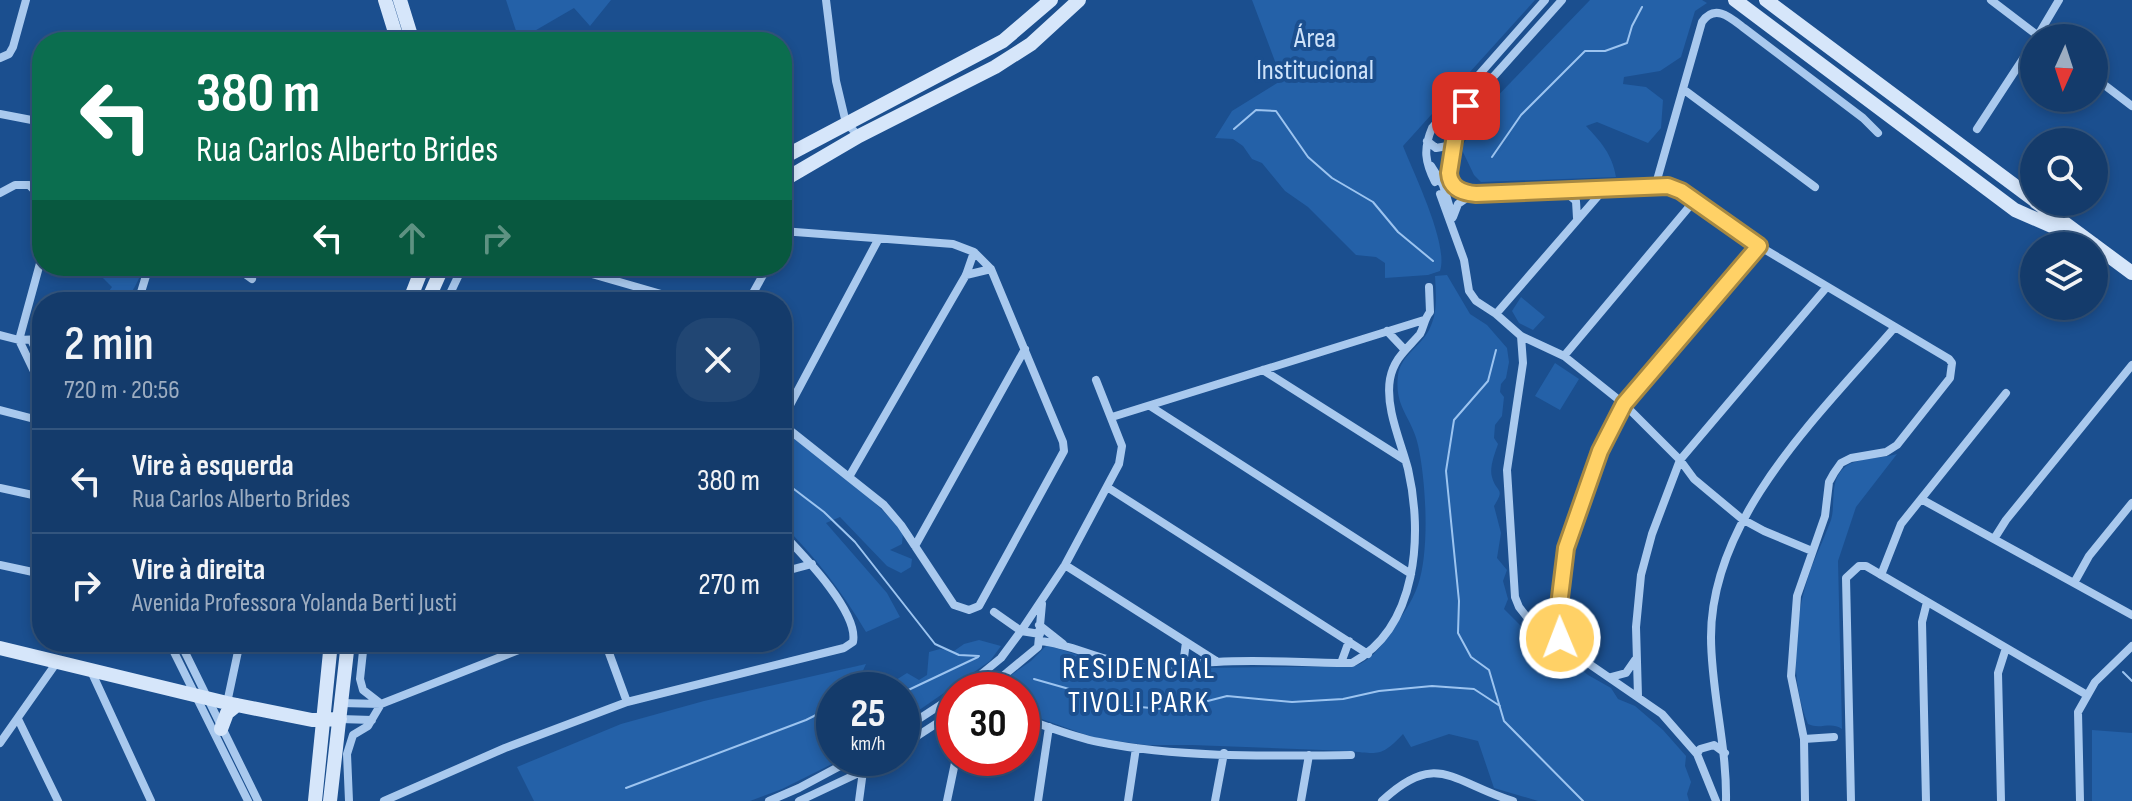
<!DOCTYPE html>
<html lang="pt">
<head>
<meta charset="utf-8">
<style>
	body { margin:0; font-family:"Sofia Sans Condensed",sans-serif; background:#214673; color:#f1f3f6; height:100vh; display:flex; flex-direction:column; font-size:30px; white-space:nowrap }
	* { box-sizing:border-box; margin:0 }
	p { font-size:26px; color:#9dadc1 }
	.icon { flex:none; width:44px; height:44px; fill:none; stroke:currentColor; stroke-width:2; stroke-linecap:round; stroke-linejoin:round }
	.map { position:relative; flex:1; overflow:hidden }
	.side { position:absolute; left:32px; top:292px; width:760px; height:360px; display:flex; flex-direction:column; background:#143b6b; border-radius:32px; box-shadow:0 4px 12px #0003,0 0 0 2px #33557e }
	.side>* { flex:none }
	.hud { position:absolute; left:32px; top:32px; width:760px; height:244px; border-radius:32px; box-shadow:0 4px 12px #0003,0 0 0 2px #33557e; background:#0b6e4f; color:#fff; overflow:hidden }
	.needle { width:52px; rotate:183deg }
	.controls { position:absolute; left:2020px; top:24px; display:grid; gap:16px }
	.controls a { display:grid; place-items:center; width:88px; height:88px; border-radius:50%; background:#143b6b; box-shadow:0 4px 12px #0003,0 0 0 2px #33557e; font-size:40px }
	.speed { position:absolute; left:816px; top:672px; display:flex; gap:16px; font-size:40px; font-weight:700; text-align:center }
	.speed>* { display:grid; place-content:center; width:104px; height:104px; border-radius:50%; background:#143b6b; box-shadow:0 4px 12px #0003,0 0 0 2px #33557e; line-height:1 }
	.speed small { font-size:20px; font-weight:400 }
	.speed .limit { border:12px solid #d22; background:#fff; color:#111 }
	.pin { position:absolute; display:grid; place-items:center; width:68px; height:68px; color:#fff; margin:-34px; border-radius:16px; box-shadow:0 4px 12px #0006 }
	.me { position:absolute; width:88px; margin:-44px; rotate:359deg; stroke-linejoin:round; filter:drop-shadow(0 0 6px #0008) }
	.turn { display:flex; align-items:center; gap:28px; height:168px; padding:0 32px; font-size:36px }
	.turn .icon { width:104px; height:104px; stroke-width:2.5 }
	.turn b { display:block; font-size:56px; line-height:68px }
	.lanes { display:flex; align-items:center; height:76px; padding:0 32px; background:#0003; justify-content:center; gap:40px; direction:ltr }
	.lanes .off { opacity:.35 }
	.round { display:grid; place-items:center; flex:none; width:84px; height:84px; border-radius:32px; background:#214673 }
	.headline { display:flex; align-items:center; justify-content:space-between; height:136px; padding:0 32px }
	h1 { font-size:48px; font-weight:600; line-height:60px }
	ul { padding:0; list-style:none }
	li { display:flex; align-items:center; gap:24px; height:104px; padding:0 32px; border-top:2px solid #33557e }
	li div { flex:1 }
	li b { display:block; font-size:30px }
	li em { font-style:normal }
	.map>svg:first-child { display:block }
</style>
</head>
<body>
<div class="map">
<svg width="2132" height="801" viewBox="0 0 2132 801">
	<rect width="100%" height="100%" fill="#1b4f8f"/>
	<!-- green -->
	<path fill="#2461a8" d="M506 0H611L590 26 574 8 519 40Z
		M1252 0H1535L1403 146C1414 174 1449 245 1440 271L1428 275 1385 278V263L1376 257 1356 255 1308 207 1285 191 1262 163 1252 159 1243 146 1233 139 1215 138 1232 111 1282 80Z
		M1590 0H1702L1707 3 1695 11 1681 57 1660 71 1624 77 1623 84 1646 87 1663 100 1661 128 1648 143 1597 122 1586 126C1601 142 1612 154 1616 177L1481 182 1474 175 1461 148 1486 108Z
		M98 266H113L114 268 141 274C133 291 128 304 107 301L106 295 112 287 102 277Z
		M1447 275 1470 314 1487 325 1507 348 1509 362 1506 378 1501 384 1500 392 1504 397 1502 416 1495 425 1494 438 1498 444C1495 453 1489 468 1492 477 1496 493 1506 487 1494 506L1501 533 1497 558 1507 570 1503 581 1508 599 1504 609 1525 630 1529 644 1544 651 1559 652 1588 675 1611 688 1618 699 1635 706 1663 730 1686 756 1685 766 1691 782 1687 794 1689 801H1538L1494 788 1478 741 1449 734 1411 747 1403 734C1381 757 1379 754 1349 751L1192 745H1146L1095 738 1022 712V690H990L1031 661 1047 645 1093 660 1133 669 1355 666C1371 660 1380 648 1390 633 1400 618 1412 603 1418 585 1430 550 1426 481 1418 445 1412 417 1394 408 1398 375 1401 355 1420 347 1429 330 1438 313 1436 294 1435 276Z
		M1521 297 1545 317 1533 330 1519 323 1512 311Z
		M1555 363 1579 379 1560 410 1535 396Z
		M782 428C824 461 869 491 903 533L902 544 890 550 912 559 911 567 901 573 887 566 840 517 826 523 887 593 900 617 866 632C843 593 815 556 782 524Z
		M1897 454 1856 507 1838 561 1842 729C1831 721 1820 730 1808 724 1788 675 1794 615 1812 566 1818 551 1825 536 1831 520 1836 503 1829 481 1844 468 1855 457 1882 459 1897 454Z
		M979 640 1001 646 990 661 902 722V690H880L907 673 919 680 927 675 929 652 940 649 954 651 964 644Z
		M866 664 854 690H834V758H844L782 789 750 801H534L517 767 621 724 704 701Z
		M2092 730 2132 733V801H2092Z"/>
	<g fill="none" stroke-linecap="round" stroke-linejoin="round">
		<!-- stream -->
		<path stroke="#9cc4f0" stroke-width="2" d="M1234 129 1256 110 1276 111 1308 157 1332 178 1373 202 1398 232 1433 261
			M1492 157 1521 115 1585 51H1605L1627 43 1632 26 1642 7
			M1496 350 1488 381 1454 420 1446 471 1459 601 1458 633 1471 657 1489 670 1504 721 1583 801
			M782 480 824 512 855 542 935 644 959 655 979 656
			M2123 672 2132 681
			M1034 679 1129 706 1173 710 1227 696 1292 702 1343 699 1379 691 1432 686 1474 689 1500 706
			M902 693 978 657
			M626 788 806 720 834 706"/>
		<!-- minor -->
		<path stroke="#a9c9ee" stroke-width="8" d="M826 0 836 81 846 123 859 136
			M1991 0 2041 38
			M2037 37 2059 0
			M0 58 9 54 13 47 26 0
			M2094 77 2132 106
			M1683 89 1815 187
			M0 114 42 122
			M1977 129 2034 42
			M1427 141 1436 148 1453 145
			M1431 166 1443 185 1452 215
			M1435 182C1425 162 1423 149 1432 128L1545 0
			M1457 184 1462 191 1476 194 1661 186 1674 188 1759 246 1949 359 1952 363 1950 378 1897 445 1886 452 1851 458 1841 463 1834 473 1829 482 1825 516 1797 596 1791 676 1804 739 1805 801
			M1655 187 1702 22C1715 3 1731 18 1744 28L1863 118 1878 133
			M1459 190 1449 181V173L1460 114 1562 0
			M1564 191 1576 201 1577 218
			M0 193 15 185H29L42 198
			M1440 194 1464 260 1469 291 1476 301 1496 314 1521 336 1564 356 1624 404 1680 460 1694 479 1742 519 1764 531 1812 551
			M1453 217 1458 204 1471 195
			M782 231 953 244 974 252 991 269 1063 442 1064 451 979 606 969 610 954 605 901 525 884 505 782 424
			M42 256 19 340 42 388
			M234 266 252 279
			M564 266 689 302
			M609 266 613 280
			M966 275 991 269
			M138 302 149 266
			M446 302 463 266
			M748 302 768 266
			M1496 314 1599 195V189
			M1387 331 1404 349
			M0 335 19 340 42 339
			M1521 336 1523 363 1507 470 1515 597 1519 607 1534 626 1662 714 1697 754 1716 801
			M31 340 42 362
			M1564 356 1694 201
			M1263 370 1405 460
			M1150 406 1411 574
			M0 410 42 421
			M1112 417 1424 320
			M782 420 878 240
			M849 477 966 275 974 252
			M1107 487 1368 654
			M0 488 42 497
			M1921 499 2132 615
			M1994 539 2006 520 2132 365
			M915 546 1025 349
			M0 565 42 574
			M1065 565 1216 661
			M782 572 812 564
			M1881 575 1901 524 2006 393
			M2074 583 2089 556 2132 503
			M994 612 1021 631 1040 634
			M1528 618H1547L1557 608
			M1039 625 1063 644
			M1040 641C1073 644 1101 662 1135 665 1163 668 1188 663 1216 662 1261 659 1307 663 1352 663 1418 627 1423 534 1408 469 1401 442 1385 408 1390 379 1394 358 1407 349 1420 334 1424 327 1424 319 1430 312L1429 287
			M169 642 248 801
			M180 642 258 801
			M605 642 627 702
			M1565 645 1560 638 1557 622 1566 548 1600 451 1624 404 1759 246
			M1341 663 1349 641
			M1183 665 1186 642
			M91 671 151 801
			M1611 677 1626 673 1635 660
			M962 690 1001 658 1021 631 1065 565 1119 464 1122 446 1096 380
			M986 690 1038 647 1042 604
			M1638 696 1636 627 1641 575 1652 534 1680 460 1826 288
			M227 703 240 642
			M341 703 381 704 539 642
			M1022 718C1047 726 1073 737 1099 742 1179 758 1269 756 1351 755
			M18 719 58 801
			M340 719 372 720
			M902 730 954 696
			M1804 739 1834 737
			M0 743 57 662
			M902 746 954 712
			M1697 754 1700 749 1714 745 1725 753
			M349 801 347 754 353 735 368 726 381 704 363 690 360 679 364 642
			M384 801 505 748 627 702 844 648 853 642C859 612 803 555 782 533
			M769 801 799 788 855 758
			M799 801 863 771 883 758
			M859 801 863 771
			M947 801 956 758
			M1038 801 1049 727
			M1128 801 1136 748
			M1215 801 1224 753
			M1301 801 1309 755
			M1382 801C1437 749 1453 783 1513 801
			M1726 801C1727 745 1711 692 1711 637 1711 516 1821 413 1895 327
			M1851 801 1846 578 1859 566H1866L2087 695
			M1926 801 1922 622 1927 602
			M2001 801 1998 673 2006 648
			M2080 801 2078 712 2095 682 2132 646"/>
		<!-- secondary -->
		<path stroke="#d6e6fa" stroke-width="14" d="M385 0 398 42
			M400 0 413 42
			M1735 0 2015 210 2093 244
			M1766 0 2034 200
			M782 158 1003 41 1051 0
			M782 181 859 136 995 67 1031 44 1079 0
			M2036 202 2132 273
			M409 302 423 266
			M427 302 443 266
			M0 648 227 703 312 720 340 719
			M221 729 227 713 237 705
			M315 801 331 642
			M330 801 348 642"/>
	</g>
	<g fill="none" stroke-linecap="round" stroke-linejoin="round">
		<defs>
			<path id="route" d="M1466 106 1457 122 1449 173C1450 188 1462 193 1476 194L1668 186 1681 191 1759 246 1624 404 1600 451 1566 548 1557 622 1560 638"/>
		</defs>
		<!-- route casing -->
		<use href="#route" stroke="#a68842" stroke-width="20"/>
		<!-- route -->
		<use href="#route" stroke="#ffd166" stroke-width="14"/>
	</g>
	<g text-anchor="middle" stroke-width="8" stroke-linejoin="round" paint-order="stroke">
		<!-- park labels -->
		<g font-size="28" fill="#cfe3fa" stroke="#1b4f8f">
			<text x="1315" y="47">Área<tspan x="1315" dy="32">Institucional</tspan></text>
		</g>
		<!-- neighbourhood labels -->
		<g font-size="30" letter-spacing="2" fill="#fff" stroke="#1b4f8f">
			<text x="1139" y="678">RESIDENCIAL<tspan x="1139" dy="34">TIVOLI PARK</tspan></text>
		</g>
	</g>
</svg>
<div class="controls">
<a><svg class="needle" viewBox="-14 -14 28 28"><path d="M0-13l5 13h-10z" fill="#e53935"/><path d="M0 13l5-13h-10z" fill="#9dadc1"/></svg></a>
<a><svg class="icon" aria-label="search" viewBox="0 0 24 24"><circle cx="10" cy="10" r="6"/><path d="M15 15l6 6"/></svg></a>
<a><svg class="icon" aria-label="layers" viewBox="0 0 24 24"><path d="M12 4l9 5-9 5-9-5zM3 14l9 5 9-5"/></svg></a>
</div>
<div class="speed"><div>25<small>km/h</small></div><div class="limit">30</div></div>
<div class="pin" style="left:1466px;top:106px;background:#d93025"><svg class="icon" aria-label="arrive" viewBox="0 0 24 24"><path d="M6 21V4h12l-3 4 3 4H6"/></svg></div>
<svg class="me" style="left:1560px;top:638px" viewBox="-20 -20 40 40"><circle r="17" fill="#ffd166" stroke="#fff" stroke-width="3"/><path d="M0-11L8 9 0 5-8 9z" fill="#fff"/></svg>
<div class="hud">
<div class="turn"><svg class="icon" aria-label="left" viewBox="0 0 24 24"><path d="M17 20v-9H6M10 6l-5 5 5 5"/></svg><div><b>380 m</b>Rua Carlos Alberto Brides</div></div>
<div class="lanes"><svg class="icon" aria-label="left" viewBox="0 0 24 24"><path d="M17 20v-9H6M10 6l-5 5 5 5"/></svg><svg class="icon off" aria-label="ahead" viewBox="0 0 24 24"><path d="M12 20V5M6 11l6-6 6 6"/></svg><svg class="icon off" aria-label="right" viewBox="0 0 24 24"><path d="M7 20v-9h11M14 6l5 5-5 5"/></svg></div>
</div>
<section class="side">
<div class="headline"><div><h1>2 min</h1><p>720 m · 20:56</p></div><a class="round"><svg class="icon" aria-label="close" viewBox="0 0 24 24"><path d="M6 6l12 12M18 6L6 18"/></svg></a></div>
<ul>
<li><svg class="icon" aria-label="left" viewBox="0 0 24 24"><path d="M17 20v-9H6M10 6l-5 5 5 5"/></svg><div><b>Vire à esquerda</b><p>Rua Carlos Alberto Brides</p></div><em>380 m</em></li>
<li><svg class="icon" aria-label="right" viewBox="0 0 24 24"><path d="M7 20v-9h11M14 6l5 5-5 5"/></svg><div><b>Vire à direita</b><p>Avenida Professora Yolanda Berti Justi</p></div><em>270 m</em></li>
</ul>
</section>
</div>
</body>
</html>
